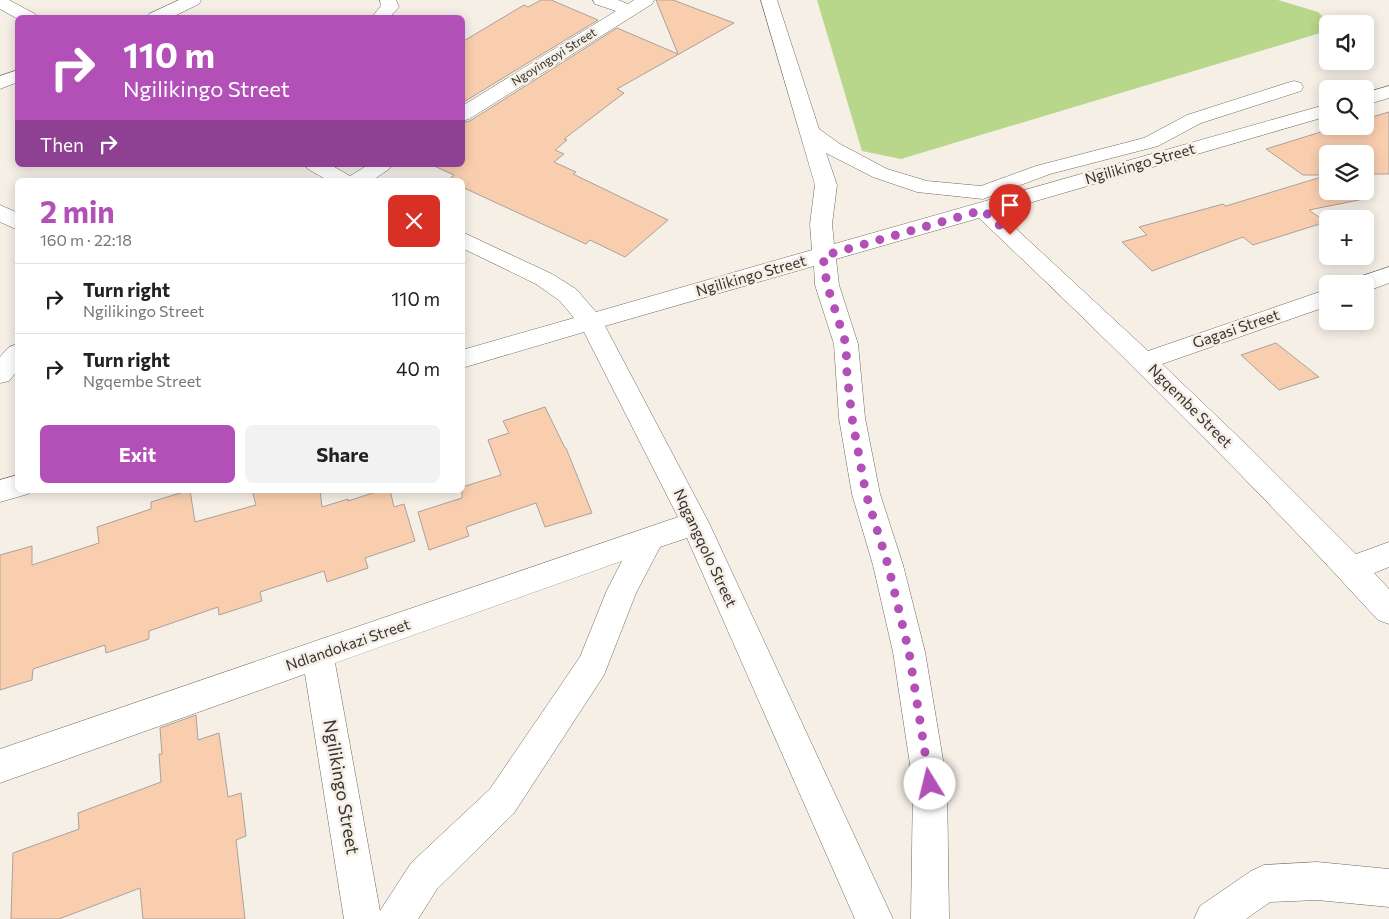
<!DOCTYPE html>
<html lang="en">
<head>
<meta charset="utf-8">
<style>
	body { margin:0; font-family:Commissioner,sans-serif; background:#f2f2f2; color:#222; height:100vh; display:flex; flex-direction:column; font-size:19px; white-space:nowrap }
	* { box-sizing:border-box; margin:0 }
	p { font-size:16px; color:#767676 }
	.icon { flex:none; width:28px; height:28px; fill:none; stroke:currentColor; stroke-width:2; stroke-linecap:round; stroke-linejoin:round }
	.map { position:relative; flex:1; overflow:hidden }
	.panel { position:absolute; left:15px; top:178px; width:450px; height:315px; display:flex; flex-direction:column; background:#fff; border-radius:8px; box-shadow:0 2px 12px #0003 }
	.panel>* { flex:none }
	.hud { position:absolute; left:15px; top:15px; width:450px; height:152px; border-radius:8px; box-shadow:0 2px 12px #0003; background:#b250b7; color:#fff; overflow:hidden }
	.controls { position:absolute; left:1319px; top:15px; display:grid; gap:10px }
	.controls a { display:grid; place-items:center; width:55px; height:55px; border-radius:8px; background:#fff; box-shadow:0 2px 12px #0003; font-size:25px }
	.pin { position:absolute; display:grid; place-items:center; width:42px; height:42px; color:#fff; margin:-51px -21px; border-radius:50% 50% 50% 0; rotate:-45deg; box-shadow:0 0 5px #0007 }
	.pin .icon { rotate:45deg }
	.me { position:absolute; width:55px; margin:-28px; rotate:351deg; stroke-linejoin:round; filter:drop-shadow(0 0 4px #0008) }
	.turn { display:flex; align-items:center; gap:18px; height:105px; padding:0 25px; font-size:22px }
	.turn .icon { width:65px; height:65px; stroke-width:2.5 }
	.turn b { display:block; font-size:35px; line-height:42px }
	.then { display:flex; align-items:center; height:48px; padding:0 25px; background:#0003; gap:10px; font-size:19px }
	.round { display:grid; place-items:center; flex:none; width:52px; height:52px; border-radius:8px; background:#f2f2f2 }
	.head { display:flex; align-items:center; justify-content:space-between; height:85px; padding:0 25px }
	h1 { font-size:30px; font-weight:700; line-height:38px; color:#b250b7 }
	.action { display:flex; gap:10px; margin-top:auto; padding:10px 25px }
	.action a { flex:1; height:58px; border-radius:8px; background:#b250b7; color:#fff; font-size:20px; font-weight:700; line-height:58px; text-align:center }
	.action a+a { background:#f2f2f2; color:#222 }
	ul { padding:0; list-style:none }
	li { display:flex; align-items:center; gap:15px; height:70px; padding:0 25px; border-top:1px solid #e0e0e0 }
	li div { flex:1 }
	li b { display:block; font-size:19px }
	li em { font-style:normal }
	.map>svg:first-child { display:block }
</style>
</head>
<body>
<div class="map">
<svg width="1389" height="919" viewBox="0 0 1389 919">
	<rect width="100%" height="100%" fill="#f5efe6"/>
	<!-- water -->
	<path fill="#b8d78a" d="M817 0H1278L1318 12 1330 24H1328L1327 31 901 159 862 151Z"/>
	<!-- building -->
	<path fill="#f9ceaf" stroke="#aba19b" d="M541 0H551L598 20 462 103V42L524 5 528 7Z
		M656 0H673L734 23 617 89 624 93 564 139 567 140 555 150 564 154 554 162 576 172 573 174 668 220 625 257 590 240 586 244 527 217 462 187V180H448L454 175 432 165H462V123L470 121 617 28 678 54Z
		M1389 112V174H1365V154H1328V175H1303L1266 149 1340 126H1365V119Z
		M1328 175V191H1361L1369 198 1309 210 1326 222 1253 245 1243 237 1152 271 1122 242 1147 235 1139 227 1223 204 1226 206Z
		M1276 343 1319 377 1279 390 1241 355Z
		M545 407 565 448H566L592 513 545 527 536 503 466 527 469 536 429 550 418 512 462 498V487L501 475 488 440 509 433 503 421Z
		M190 490 195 522 256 505 252 490H320L322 507 348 499V501L382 490H390L394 507 404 504 415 541 365 558 368 568 327 582 324 571 260 592 262 601 219 615 218 607 149 631V639L106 653 105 645 33 669 32 680 0 690V555L32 546V565L99 543 97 527 151 509V502Z
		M196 715 198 740 219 733 228 797 241 793 246 836 236 840 245 919H143L140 888 59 919H11L13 853 79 829 78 813 161 782 159 754H162L160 728Z"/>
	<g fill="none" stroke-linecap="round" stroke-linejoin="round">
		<defs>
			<path id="minor" d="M0 0H9L35 14 37 18 18 19 0 9Z
				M179 0H201L199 4 170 18H147L149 14Z
				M380 0H396L399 7 389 18H371L381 6Z
				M593 0H618L628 4 634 0H654L652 4 469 119 462 121V106L616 11 595 4Z
				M761 0H777L819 129 840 144 887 169 927 181 981 186 1036 166 1144 138 1187 115 1287 83 1294 81 1301 83 1303 87 1301 91 1201 123 1158 146 1050 174 983 199 917 192 873 177 826 153 837 185 832 224 834 244 1328 104V116L998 212 1148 351 1328 289V306L1162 364 1250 448 1356 554 1389 542V567L1374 573 1389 589V624L1378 620C1250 480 1116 348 979 218L836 259 839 285 858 344 865 418 880 494 903 565 925 652 947 784 949 919H911L913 784 893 652 873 565 852 494 839 418 834 344 815 285 814 266 605 326 709 523 893 919H855L687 538 660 547 636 593 604 675 514 813 437 889 418 919H344L305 674 0 783V749L678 517 584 332 462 368V350L574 318 560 301 536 284 462 248V232L552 274 576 289 596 312 812 250 810 224 815 185ZM622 561 607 590 580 657 490 789 411 863 380 911 335 663Z
				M18 70V82L0 89V76Z
				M1389 86V98L1365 105V93Z
				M305 165H331L350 176 368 165H392L389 169 373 180H327L308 169Z
				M0 205 18 213V230L0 222Z
				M1389 267V283L1365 292V284H1352L1356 278Z
				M18 344V370L9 381 0 383V357L9 347Z
				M18 475V490H30L28 494 0 502V480Z
				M1317 862 1389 869V907L1317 900 1270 902 1246 919H1194L1200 906 1251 871 1264 865Z"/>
		</defs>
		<!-- minor casing -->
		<use href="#minor" stroke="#706b62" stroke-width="1"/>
		<!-- minor -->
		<use href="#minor" fill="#fff" fill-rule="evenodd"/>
	</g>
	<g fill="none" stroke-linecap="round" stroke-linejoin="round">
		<!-- route -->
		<path stroke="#b250b7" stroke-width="9" stroke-dasharray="0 16.2" d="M930 784 909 652 888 565 866 494 852 418 847 374 846 344 827 285 823 256 983 210 1010 235"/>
	</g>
	<g text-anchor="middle" stroke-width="5" stroke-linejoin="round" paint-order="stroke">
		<!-- far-street labels -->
		<g font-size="12" fill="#363330" stroke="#f5efe6">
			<text transform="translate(554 57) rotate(-32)" y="4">Ngoyingoyi Street</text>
		</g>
		<!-- street labels -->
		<g font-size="15" fill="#363330" stroke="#f5efe6">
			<text transform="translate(1140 164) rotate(-16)" y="5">Ngilikingo Street</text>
			<text transform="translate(751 276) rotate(-16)" y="5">Ngilikingo Street</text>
			<text transform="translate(1236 329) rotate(-19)" y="5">Gagasi Street</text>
			<text transform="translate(1190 406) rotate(45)" y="5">Ngqembe Street</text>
			<text transform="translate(705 548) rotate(65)" y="5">Nqgangqolo Street</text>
			<text transform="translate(348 645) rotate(-19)" y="5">Ndlandokazi Street</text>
		</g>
		<!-- near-street labels -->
		<g font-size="18" fill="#363330" stroke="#f5efe6">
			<text transform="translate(341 787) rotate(80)" y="6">Ngilikingo Street</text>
		</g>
	</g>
</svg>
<div class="controls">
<a><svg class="icon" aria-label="sound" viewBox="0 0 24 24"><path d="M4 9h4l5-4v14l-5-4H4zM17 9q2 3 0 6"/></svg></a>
<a><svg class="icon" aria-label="search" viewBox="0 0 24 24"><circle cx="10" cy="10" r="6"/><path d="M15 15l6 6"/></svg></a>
<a><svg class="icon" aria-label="layers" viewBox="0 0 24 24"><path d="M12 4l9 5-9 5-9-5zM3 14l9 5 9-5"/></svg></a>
<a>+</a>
<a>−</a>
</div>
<div class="pin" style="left:1010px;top:235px;background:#d93025"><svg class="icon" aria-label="arrive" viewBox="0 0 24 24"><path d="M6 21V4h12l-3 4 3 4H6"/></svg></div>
<svg class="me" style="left:930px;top:784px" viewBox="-20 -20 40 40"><circle r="19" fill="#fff"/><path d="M0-13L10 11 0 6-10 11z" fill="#b250b7"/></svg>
<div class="hud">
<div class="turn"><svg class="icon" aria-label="right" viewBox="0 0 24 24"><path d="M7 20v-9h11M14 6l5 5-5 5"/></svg><div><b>110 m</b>Ngilikingo Street</div></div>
<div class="then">Then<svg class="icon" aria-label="right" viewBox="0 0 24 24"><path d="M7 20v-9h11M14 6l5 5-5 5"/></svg></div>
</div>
<section class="panel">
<div class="head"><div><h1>2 min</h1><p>160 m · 22:18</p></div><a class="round" style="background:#d93025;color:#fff"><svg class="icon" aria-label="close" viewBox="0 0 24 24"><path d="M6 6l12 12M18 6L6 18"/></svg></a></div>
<ul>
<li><svg class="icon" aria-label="right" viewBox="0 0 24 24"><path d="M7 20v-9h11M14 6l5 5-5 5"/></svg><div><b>Turn right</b><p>Ngilikingo Street</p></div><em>110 m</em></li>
<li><svg class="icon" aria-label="right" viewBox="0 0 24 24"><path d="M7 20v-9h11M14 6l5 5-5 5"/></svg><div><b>Turn right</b><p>Ngqembe Street</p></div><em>40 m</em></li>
</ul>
<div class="action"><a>Exit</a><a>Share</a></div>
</section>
</div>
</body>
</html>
